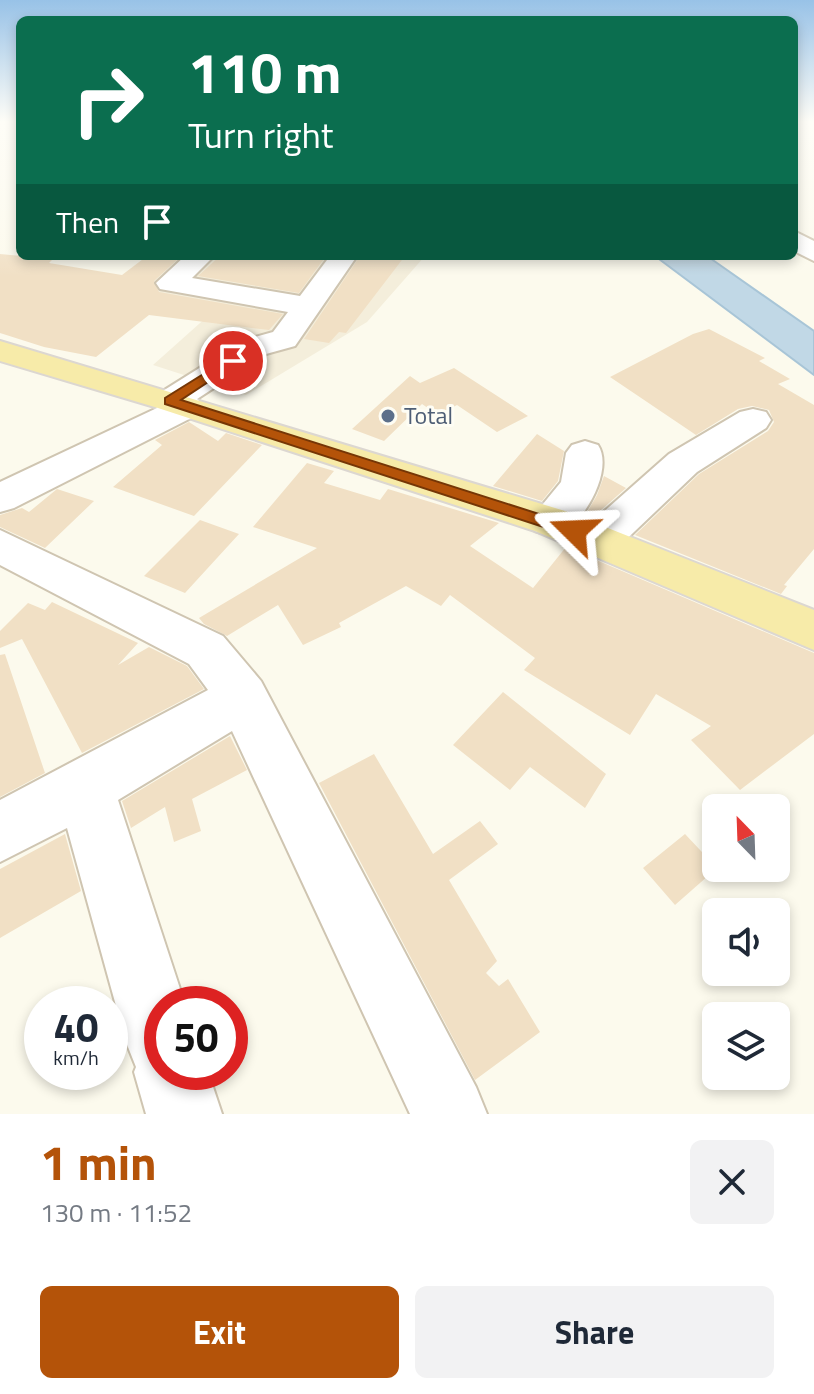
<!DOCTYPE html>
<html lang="en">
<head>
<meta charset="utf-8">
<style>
	body { margin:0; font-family:"Titillium Web",sans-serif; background:#f2f2f3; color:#1f2937; height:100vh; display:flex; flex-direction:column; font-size:30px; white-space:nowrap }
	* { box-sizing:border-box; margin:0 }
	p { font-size:26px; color:#747a83 }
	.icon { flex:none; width:44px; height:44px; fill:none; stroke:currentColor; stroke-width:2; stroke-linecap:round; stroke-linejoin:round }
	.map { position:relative; height:1114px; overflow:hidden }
	.panel { display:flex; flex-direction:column; background:#fff; flex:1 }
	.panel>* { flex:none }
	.hud { position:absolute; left:16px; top:16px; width:782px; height:244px; border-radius:12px; box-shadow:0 4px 12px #0003; background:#0b6e4f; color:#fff; overflow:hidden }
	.needle { width:52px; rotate:337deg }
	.tools { position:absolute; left:702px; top:794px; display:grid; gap:16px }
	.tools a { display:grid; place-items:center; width:88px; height:88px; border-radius:12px; background:#fff; box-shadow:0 4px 12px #0003; font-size:40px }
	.speed { position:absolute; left:24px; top:986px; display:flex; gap:16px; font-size:40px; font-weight:700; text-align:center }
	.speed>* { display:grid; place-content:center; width:104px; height:104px; border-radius:50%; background:#fff; box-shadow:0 4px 12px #0003; line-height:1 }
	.speed small { font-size:20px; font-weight:400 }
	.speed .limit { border:12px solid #d22; background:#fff; color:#111 }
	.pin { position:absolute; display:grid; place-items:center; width:68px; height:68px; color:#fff; margin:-34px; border:4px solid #fff; border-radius:50%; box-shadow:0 2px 8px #0007 }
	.me { position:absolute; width:88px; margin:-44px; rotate:291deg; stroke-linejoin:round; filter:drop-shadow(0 0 6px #0008) }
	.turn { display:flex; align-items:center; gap:28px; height:168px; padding:0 40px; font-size:36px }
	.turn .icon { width:104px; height:104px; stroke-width:2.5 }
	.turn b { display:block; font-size:56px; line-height:68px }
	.then { display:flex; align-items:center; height:76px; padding:0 40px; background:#0003; gap:16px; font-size:30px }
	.round { display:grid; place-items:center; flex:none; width:84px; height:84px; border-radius:12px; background:#f2f2f3 }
	.overview { display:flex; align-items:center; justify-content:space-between; height:136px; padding:0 40px }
	h1 { font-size:48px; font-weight:700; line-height:60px; color:#b45309 }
	.primary-button { display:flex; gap:16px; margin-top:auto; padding:16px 40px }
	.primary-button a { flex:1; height:92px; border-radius:12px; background:#b45309; color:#fff; font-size:32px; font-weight:700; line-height:92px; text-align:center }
	.primary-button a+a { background:#f2f2f3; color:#1f2937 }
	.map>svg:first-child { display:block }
</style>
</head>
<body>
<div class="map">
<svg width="814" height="1114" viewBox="0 0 814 1114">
	<rect width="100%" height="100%" fill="#fcfaed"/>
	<!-- residential -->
	<path fill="#f4eedb" d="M152 256H425L367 322 246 395 153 365 209 315 106 295Z"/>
	<!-- water -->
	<path fill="#c1d8e6" stroke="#a8c5d7" stroke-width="2" d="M655 256H707L814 331V375Z"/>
	<!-- building -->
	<path fill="#f1e0c5" d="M0 254 53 259 49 263 122 275 147 256 178 259 154 281 159 292 283 314 269 330 149 315 96 357 44 347 0 333Z
		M220 256H326L299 293 198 276Z
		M360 256H405L346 333 339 332 329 343 304 339Z
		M709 329 765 358 759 361 790 379 778 384 814 405V549L784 585 787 586 781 594 635 535 699 474 768 431 774 422 769 410 752 406 738 409 696 435 610 377 693 334Z
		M454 368 528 416 497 432 457 405 438 415 422 404 384 441 352 429 410 376 420 383Z
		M189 422 218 441 226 433 262 445 194 516 113 487 162 445 155 440Z
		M537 434 564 451 558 481 542 501 493 486Z
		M307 463 334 471 324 483 380 500 388 489 499 523 470 546 533 588 566 547 814 653V734L740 790 691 740 711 726 656 694 630 735 524 670 535 658 450 595 441 606 406 586 339 623 341 627 303 645 278 605 227 636 204 624 199 618 317 548 253 527Z
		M604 476 626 488 592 518 585 516 597 495Z
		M57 489 94 501 45 548 0 527V515L22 508 29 512Z
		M200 520 239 534 185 593 144 576Z
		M52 602 138 643 118 665 149 647 187 666 204 689 82 753 22 639 0 648V631L28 603 45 610Z
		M5 654 45 773 0 797V655Z
		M503 692 606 774 585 808 530 767 510 790 453 745Z
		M230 736 247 770 192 799 201 831 174 842 165 807 131 828 122 801Z
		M374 754 433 854 480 821 498 844 449 880 497 961 486 973 499 986 508 979 540 1032 475 1080 319 783Z
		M65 834 81 891 0 938V869Z
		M685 834 717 868 675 905 643 868Z"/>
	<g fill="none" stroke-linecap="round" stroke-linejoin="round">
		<defs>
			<path id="minor" d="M794 231 814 241V261L794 251Z
				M185 256H214L192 278 300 296 330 256H357L295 346 266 354 197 399 205 407 199 414 14 508 0 512V482L157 408 153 401 158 394 244 340 273 332 288 312 160 289 156 283Z
				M753 409 766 412 771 420 766 428 697 472 613 552 598 556 583 552 576 541 583 530 669 454 740 412Z
				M585 441 598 445C614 469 585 523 560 533 551 536 545 534 535 531L529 521 561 482 566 453 572 445Z
				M0 530 223 636 261 681 476 1087 487 1114H410L232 731 118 800 185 1004H162V1072H208L222 1114H146L134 1072 136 1067 126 1042 67 828 0 862V800L208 690 189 664 0 565Z"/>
			<path id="major" d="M0 341 565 511 814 610V650L535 531 158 408 0 361Z"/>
		</defs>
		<!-- minor casing -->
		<use href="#minor" stroke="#cfc5b1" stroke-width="4"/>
		<!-- major casing -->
		<use href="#major" stroke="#dcd7d1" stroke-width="4"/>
		<!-- minor -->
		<use href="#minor" fill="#fff" fill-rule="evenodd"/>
		<!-- major -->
		<use href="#major" fill="#f7eba9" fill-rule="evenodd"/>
	</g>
	<!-- sky -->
	<linearGradient id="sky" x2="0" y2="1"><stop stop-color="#98c2e7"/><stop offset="0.44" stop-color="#fefdf7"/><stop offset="1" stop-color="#fefdf7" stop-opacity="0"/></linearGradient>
	<rect width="814" height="277" fill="url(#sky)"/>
	<!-- route -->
	<path fill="#b45309" stroke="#753606" stroke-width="2" d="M229 358 240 361 181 400 580 527 583 531 574 537 568 535 165 404V398Z"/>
	<!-- markers -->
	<circle fill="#5c6f8a" stroke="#fefdf4" stroke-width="3" cx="388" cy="416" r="8"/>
	<g text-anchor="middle" stroke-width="6" stroke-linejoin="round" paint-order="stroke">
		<!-- service labels -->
		<g font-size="24" fill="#4e5e75" stroke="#fefdf4" text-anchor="start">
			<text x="404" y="424">Total</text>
		</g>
	</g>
</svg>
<div class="tools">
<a><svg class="needle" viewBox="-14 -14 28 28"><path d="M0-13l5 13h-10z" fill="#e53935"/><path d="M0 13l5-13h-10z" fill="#747a83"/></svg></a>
<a><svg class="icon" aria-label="sound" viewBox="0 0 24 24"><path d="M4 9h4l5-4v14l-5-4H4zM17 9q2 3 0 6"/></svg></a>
<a><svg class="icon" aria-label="layers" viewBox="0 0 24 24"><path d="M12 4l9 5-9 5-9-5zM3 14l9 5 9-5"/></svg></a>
</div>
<div class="speed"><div>40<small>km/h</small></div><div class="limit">50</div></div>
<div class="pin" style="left:233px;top:361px;background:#d93025"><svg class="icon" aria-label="arrive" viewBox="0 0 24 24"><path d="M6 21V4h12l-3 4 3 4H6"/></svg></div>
<svg class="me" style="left:574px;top:531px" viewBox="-20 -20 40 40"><path d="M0-17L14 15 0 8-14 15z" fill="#b45309" stroke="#fff" stroke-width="4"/></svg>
<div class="hud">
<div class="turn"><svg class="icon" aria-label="right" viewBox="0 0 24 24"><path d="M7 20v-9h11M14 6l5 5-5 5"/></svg><div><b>110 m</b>Turn right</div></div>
<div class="then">Then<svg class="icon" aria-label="arrive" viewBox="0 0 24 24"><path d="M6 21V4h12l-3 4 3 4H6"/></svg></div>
</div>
</div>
<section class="panel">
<div class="overview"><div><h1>1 min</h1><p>130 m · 11:52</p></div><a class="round"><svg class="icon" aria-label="close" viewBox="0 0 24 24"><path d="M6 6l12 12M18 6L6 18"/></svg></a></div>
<div class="primary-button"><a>Exit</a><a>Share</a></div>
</section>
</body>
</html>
